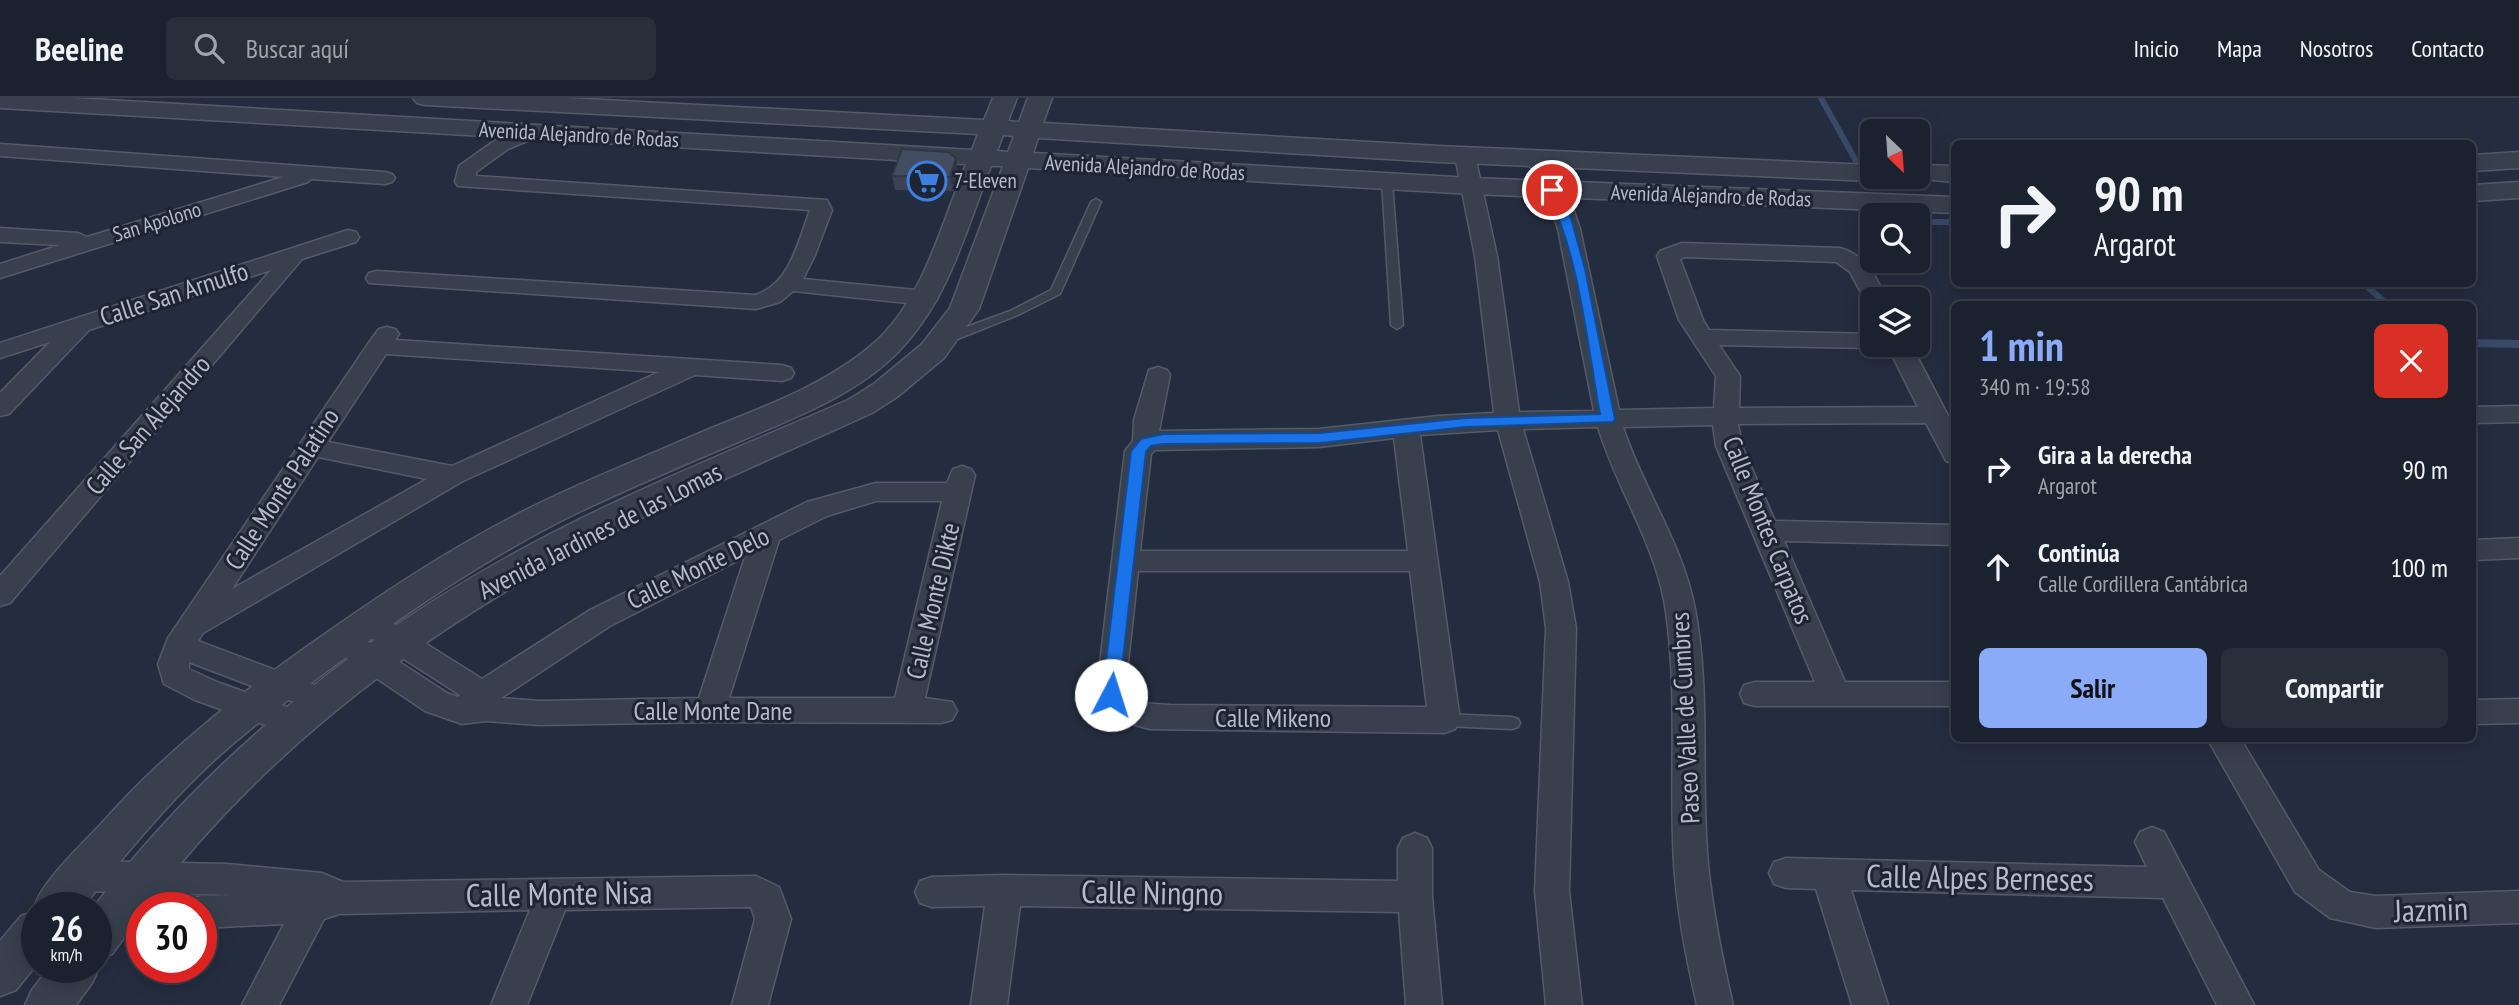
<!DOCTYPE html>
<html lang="es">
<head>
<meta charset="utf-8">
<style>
	body { margin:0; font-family:"PT Sans Narrow",sans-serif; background:#282f3b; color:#f1f3f6; height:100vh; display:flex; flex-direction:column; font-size:26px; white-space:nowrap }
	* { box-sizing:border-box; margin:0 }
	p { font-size:23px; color:#a0a4aa }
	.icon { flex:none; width:38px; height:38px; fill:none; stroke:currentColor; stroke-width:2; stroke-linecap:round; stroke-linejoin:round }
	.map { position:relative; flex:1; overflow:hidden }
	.side { position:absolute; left:1951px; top:203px; width:525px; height:441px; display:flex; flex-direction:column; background:#1b222f; border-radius:10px; box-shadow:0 4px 18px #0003,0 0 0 2px #393f4b }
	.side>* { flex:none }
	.guide { position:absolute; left:1951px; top:42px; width:525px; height:147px; border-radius:10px; box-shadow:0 4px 18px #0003,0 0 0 2px #393f4b; background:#1b222f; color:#f1f3f6; overflow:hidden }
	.needle { width:46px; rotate:155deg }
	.buttons { position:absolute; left:1860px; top:21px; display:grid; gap:14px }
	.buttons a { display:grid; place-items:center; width:70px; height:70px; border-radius:10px; background:#1b222f; box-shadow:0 4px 18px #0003,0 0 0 2px #393f4b; font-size:35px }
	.speed { position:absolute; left:21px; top:794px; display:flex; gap:14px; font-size:35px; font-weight:700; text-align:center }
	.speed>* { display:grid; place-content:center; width:91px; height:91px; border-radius:50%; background:#1b222f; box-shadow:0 4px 18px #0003,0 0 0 2px #393f4b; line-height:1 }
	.speed small { font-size:18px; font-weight:400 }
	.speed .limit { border:10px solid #d22; background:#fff; color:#111 }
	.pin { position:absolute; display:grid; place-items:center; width:60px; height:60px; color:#fff; margin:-30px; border:4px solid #fff; border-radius:50%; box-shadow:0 2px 7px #0007 }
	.me { position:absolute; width:77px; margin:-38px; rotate:5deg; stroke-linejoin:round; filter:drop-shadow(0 0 5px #0008) }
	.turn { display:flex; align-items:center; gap:24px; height:147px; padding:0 28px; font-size:32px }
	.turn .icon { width:91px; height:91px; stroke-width:2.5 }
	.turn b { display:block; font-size:49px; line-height:60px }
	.round { display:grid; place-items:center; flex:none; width:74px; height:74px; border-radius:10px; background:#282f3b }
	.summary { display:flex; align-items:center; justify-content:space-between; height:119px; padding:0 28px }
	h1 { font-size:42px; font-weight:700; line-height:52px; color:#8babf8 }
	.action { display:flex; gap:14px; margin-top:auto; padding:14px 28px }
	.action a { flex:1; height:80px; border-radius:10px; background:#8babf8; color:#111; font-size:28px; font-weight:700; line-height:80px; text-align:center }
	.action a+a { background:#282f3b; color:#f1f3f6 }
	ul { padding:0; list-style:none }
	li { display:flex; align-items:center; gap:21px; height:98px; padding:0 28px }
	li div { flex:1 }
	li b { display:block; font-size:26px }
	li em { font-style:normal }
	header { display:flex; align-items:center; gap:42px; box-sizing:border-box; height:98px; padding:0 35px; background:#1b222f; border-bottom:2px solid #393f4b }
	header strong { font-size:33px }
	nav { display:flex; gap:38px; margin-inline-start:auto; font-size:24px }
	.search { width:490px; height:63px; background:#282f3b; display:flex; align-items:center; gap:18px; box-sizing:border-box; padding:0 24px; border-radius:10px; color:#a0a4aa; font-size:26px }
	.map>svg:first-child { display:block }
</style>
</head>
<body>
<header>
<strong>Beeline</strong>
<div class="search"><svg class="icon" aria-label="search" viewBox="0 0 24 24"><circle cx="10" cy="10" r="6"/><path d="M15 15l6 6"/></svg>Buscar aquí</div>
<nav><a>Inicio</a><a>Mapa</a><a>Nosotros</a><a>Contacto</a></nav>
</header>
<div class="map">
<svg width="2519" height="907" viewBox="0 0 2519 907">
	<rect width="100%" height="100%" fill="#242d3f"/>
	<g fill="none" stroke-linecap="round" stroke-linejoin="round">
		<!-- stream-far1 -->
		<path stroke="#394968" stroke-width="6" d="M1821 0 1856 63
			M1893 111 1900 117
			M1918 124H1955
			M2364 186 2387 206"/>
		<!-- stream -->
		<path stroke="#394968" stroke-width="8" d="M2473 245 2519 246"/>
		<defs>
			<path id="service" d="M1387 81 1392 84 1403 227 1397 231 1391 227 1382 84Z
				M1096 101 1101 104 1060 196 1018 217 950 244H942V238L1010 213 1051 192 1091 104Z
				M1444 616 1512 619 1518 621 1520 625 1518 629 1512 631 1444 628 1438 626 1436 622 1438 618Z"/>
			<path id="minor" d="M532 28 539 30 542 34 539 38 508 51 476 74V78L827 102 832 112 815 157 803 181 926 193 934 195 938 200 934 205 926 207 793 193 780 204 756 211 369 185 366 180 369 175 377 173 755 197C790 187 799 141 810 112L458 88 455 84 459 68 494 43Z
				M0 46 385 74 392 76 395 80 392 84 385 86 311 81 308 84 0 180V166L60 147 0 144V130L78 135 87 139 283 79 0 58Z
				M1465 52 1472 54 1475 58 1497 158 1519 314 1594 313 1558 131 1552 113 1527 62 1530 58H1544L1547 62 1574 113 1580 131 1619 312 1714 310 1716 278 1679 222 1657 158 1660 153 1682 145 1840 150C1866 157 1876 178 1886 201H1872V207L1867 206 1850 174 1836 164 1685 159 1680 161 1703 222 1709 232 1872 236V247H1881L1872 250 1719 247 1740 278 1739 310 1918 309 1887 247H1911L1955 331V366L1946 363 1926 325 1738 326 1742 348 1775 423 1955 427V447L1784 443 1845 584H1955V608H1755L1744 605 1740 596 1744 587 1755 584H1815L1716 348 1713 327 1623 329C1643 391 1683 446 1695 511 1711 595 1700 681 1708 766 1713 814 1722 860 1733 907H1697C1686 860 1677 813 1674 765 1669 681 1678 598 1666 514 1657 448 1617 392 1598 329L1523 331 1568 484 1576 530 1569 793 1582 907H1546L1535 793 1546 530 1540 484 1498 332 1420 337 1460 622 1455 631 1444 635 1150 631 1109 620 1096 599 1125 353 1133 343 1134 322 1149 272 1158 269 1167 272 1170 277 1159 333 1319 331 1438 318 1494 315 1475 158 1455 58 1458 54ZM1394 340 1408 453H1140L1151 356 1155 352 1319 349ZM1138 473H1410L1427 609 1170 607 1140 605 1127 599 1125 592Z
				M348 132 356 134 359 139 356 144 302 161 10 505 0 508V478L271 172 89 232 9 316 0 318V295L50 244 0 260V245Z
				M387 229 395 231 399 236 395 242 782 267 791 270 794 275 791 280 782 283 695 277 463 383 203 535 198 543 331 593 335 602 331 611 320 614 189 564V571L217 584 304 615 309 624 304 633 293 637 195 602 164 586 158 566 168 540 370 243 379 231ZM386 256 659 274 452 368 328 344ZM318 359 427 381 232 491Z
				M2519 308V324L2473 325V309Z
				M962 368 971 371 975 377 925 600 952 604 957 613 952 622 941 625 710 624 540 627 486 623 462 626 425 613 345 559 341 551 345 543 356 539 367 543 447 595 458 599 460 597 359 532 354 524 359 516 369 513 379 516 482 581 590 512 807 404 876 385H947L953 371ZM876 403H942L895 600H729L779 442 827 418ZM745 459 699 600 540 603 501 600 610 528Z
				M2519 440V460L2473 462V442Z
				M2519 601V625L2473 626V602Z
				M2207 640H2240L2319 772 2350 794 2376 798 2519 793V825L2376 830 2330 820 2295 794Z
				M2152 729 2164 734 2254 907H2217L2163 800 1851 792 1888 907H1852L1816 791 1786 790 1774 786 1769 775 1774 764 1786 760 2147 769 2135 744 2140 734Z
				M1415 735 1427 740 1432 750V799L1442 907H1406L1399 814 1020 808 1007 907H971L985 808 932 809 920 805 915 794 920 783 932 779 1005 777 1398 783V750L1403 740Z
				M82 763 227 766 322 775 343 784 756 778 779 789 791 821 768 907H732L755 821 751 809 565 812 527 907H491L530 812 339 816 324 821 279 907H242L284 826 201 830V810H185L189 803 201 798 232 797 82 793 70 789 65 778 70 767Z"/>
			<path id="tertiary" d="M0 0H73L972 52 978 36 425 7 417 5 413 0H566L984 22 993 0H1017L1008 23 1019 24 1028 0H1052L1043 25 1438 48 1872 67V79H1882L1872 83 1438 64 1038 40 1033 55 1472 80 1955 99V115L1472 96 1028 70 979 211 944 260 897 299 872 315C768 363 661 406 560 462 401 550 255 664 145 810H142V815L112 856 96 862V810H93C212 655 365 534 537 443 639 389 745 347 850 301L875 285 922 246 950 210 1003 68H991C965 135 948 204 896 256 855 297 796 319 743 342 688 365 631 389 577 415 491 457 412 511 335 567 291 600 246 632 207 669 161 713 121 762 82 810H37V866L16 892 0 898V843L21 818 34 813C34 791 84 744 101 726 170 648 247 590 332 531 405 480 480 432 561 395 611 372 663 351 714 329 769 307 828 285 873 246 924 201 941 127 966 66L0 10ZM1003 37 1014 38 1008 54 997 53Z
				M2519 54V70L2473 73V57Z
				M1918 67 1955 68V84L1909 80 1918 79Z
				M2519 84V100L2473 103V87Z
				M96 865 99 870 92 885 76 907H25L32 892 49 870H96Z"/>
		</defs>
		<!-- service casing -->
		<use href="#service" stroke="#535b69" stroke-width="3"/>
		<!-- minor casing -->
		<use href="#minor" stroke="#535b69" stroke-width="3"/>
		<!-- tertiary casing -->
		<use href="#tertiary" stroke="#535b69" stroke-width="3"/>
		<!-- service -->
		<use href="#service" fill="#38404e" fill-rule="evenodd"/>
		<!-- minor -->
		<use href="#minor" fill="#38404e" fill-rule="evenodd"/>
		<!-- tertiary -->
		<use href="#tertiary" fill="#38404e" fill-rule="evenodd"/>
	</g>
	<!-- wall -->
	<path fill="#3a4253" d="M958 73 953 93 895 92 892 78Z"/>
	<!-- shaded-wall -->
	<path fill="#2f3644" d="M956 60 958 73 953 93 950 79Z"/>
	<!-- building -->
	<path fill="#434d61" stroke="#2f3644" stroke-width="2" d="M902 51 948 54 956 60 950 79 892 78Z"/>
	<!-- route -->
	<path fill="#1a73e8" stroke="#114b97" stroke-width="2" d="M1548 90H1557L1569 113 1585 171 1615 321 1613 324 1466 329 1320 345 1163 346 1151 348 1146 354 1119 597 1117 602H1104L1102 597 1131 353 1141 341 1163 336 1320 335 1466 320 1600 316C1587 246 1579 154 1546 92Z"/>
	<!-- icons -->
	<defs>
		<symbol id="supermarket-ring" viewBox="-11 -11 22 22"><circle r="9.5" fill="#1d2534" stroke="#3f7fe0" stroke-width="1.5"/><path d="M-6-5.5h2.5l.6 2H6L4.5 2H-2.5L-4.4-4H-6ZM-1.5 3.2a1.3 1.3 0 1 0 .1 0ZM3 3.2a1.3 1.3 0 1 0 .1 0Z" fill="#3f7fe0"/></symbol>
	</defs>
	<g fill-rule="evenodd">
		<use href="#supermarket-ring" x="905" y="61" width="44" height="44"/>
	</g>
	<g text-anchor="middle" stroke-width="6" stroke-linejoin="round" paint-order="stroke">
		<!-- far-street labels -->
		<g font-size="21" fill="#b4bbc9" stroke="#1d2534">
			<text transform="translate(579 37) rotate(3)" y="7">Avenida Alejandro de Rodas</text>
			<text transform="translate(1145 70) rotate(3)" y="7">Avenida Alejandro de Rodas</text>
			<text transform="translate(1711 98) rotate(2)" y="7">Avenida Alejandro de Rodas</text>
			<text transform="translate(157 124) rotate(-17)" y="7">San Apolono</text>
		</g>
		<!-- far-poi labels -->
		<g font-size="21" fill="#b4bbc9" stroke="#1d2534" text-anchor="start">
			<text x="954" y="90">7-Eleven</text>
		</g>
		<!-- street labels -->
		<g font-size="26" fill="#b4bbc9" stroke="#1d2534">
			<text transform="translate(174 196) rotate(-18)" y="9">Calle San Arnulfo</text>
			<text transform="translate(148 327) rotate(-49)" y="9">Calle San Alejandro</text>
			<text transform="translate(282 391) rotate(-57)" y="9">Calle Monte Palatino</text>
			<text transform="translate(1768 432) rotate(68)" y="9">Calle Montes Carpatos</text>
			<text transform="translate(600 433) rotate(-27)" y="9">Avenida Jardines de las Lomas</text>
			<text transform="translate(698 470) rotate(-26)" y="9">Calle Monte Delo</text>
			<text transform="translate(933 503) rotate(-77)" y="9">Calle Monte Dikte</text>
			<text x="713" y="622">Calle Monte Dane</text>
			<text x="1273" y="629">Calle Mikeno</text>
			<text transform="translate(1685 620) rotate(-93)" y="9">Paseo Valle de Cumbres</text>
		</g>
		<!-- near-street labels -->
		<g font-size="32" fill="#b4bbc9" stroke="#1d2534">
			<text transform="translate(1980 780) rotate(1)" y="11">Calle Alpes Berneses</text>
			<text transform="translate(1152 795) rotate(1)" y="11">Calle Ningno</text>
			<text transform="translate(559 796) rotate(-1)" y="11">Calle Monte Nisa</text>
			<text transform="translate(2431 812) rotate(-2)" y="11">Jazmin</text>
		</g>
	</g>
</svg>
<div class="buttons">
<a><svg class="needle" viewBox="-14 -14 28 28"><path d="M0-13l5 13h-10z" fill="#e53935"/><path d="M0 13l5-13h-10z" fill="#a0a4aa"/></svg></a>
<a><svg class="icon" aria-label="search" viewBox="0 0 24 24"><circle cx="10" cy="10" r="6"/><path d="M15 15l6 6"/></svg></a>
<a><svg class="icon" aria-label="layers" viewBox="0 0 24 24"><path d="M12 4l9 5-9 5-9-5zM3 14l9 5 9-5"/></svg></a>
</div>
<div class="speed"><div>26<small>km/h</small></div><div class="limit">30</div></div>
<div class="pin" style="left:1552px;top:92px;background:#d93025"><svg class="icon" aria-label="arrive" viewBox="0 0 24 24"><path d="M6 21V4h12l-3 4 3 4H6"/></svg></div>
<svg class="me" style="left:1111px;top:597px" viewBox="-20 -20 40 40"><circle r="19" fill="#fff"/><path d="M0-13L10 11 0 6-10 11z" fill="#1a73e8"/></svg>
<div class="guide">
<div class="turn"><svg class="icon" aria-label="right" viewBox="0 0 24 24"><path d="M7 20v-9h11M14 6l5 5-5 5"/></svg><div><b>90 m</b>Argarot</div></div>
</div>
<section class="side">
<div class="summary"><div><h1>1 min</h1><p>340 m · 19:58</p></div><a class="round" style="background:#d93025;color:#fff"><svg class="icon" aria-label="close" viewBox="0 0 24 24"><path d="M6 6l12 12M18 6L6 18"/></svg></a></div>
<ul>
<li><svg class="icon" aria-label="right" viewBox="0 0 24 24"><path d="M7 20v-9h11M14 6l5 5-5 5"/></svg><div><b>Gira a la derecha</b><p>Argarot</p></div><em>90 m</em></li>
<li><svg class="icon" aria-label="ahead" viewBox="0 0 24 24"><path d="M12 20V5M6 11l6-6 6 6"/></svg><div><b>Continúa</b><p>Calle Cordillera Cantábrica</p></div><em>100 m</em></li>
</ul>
<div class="action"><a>Salir</a><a>Compartir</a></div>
</section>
</div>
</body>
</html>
